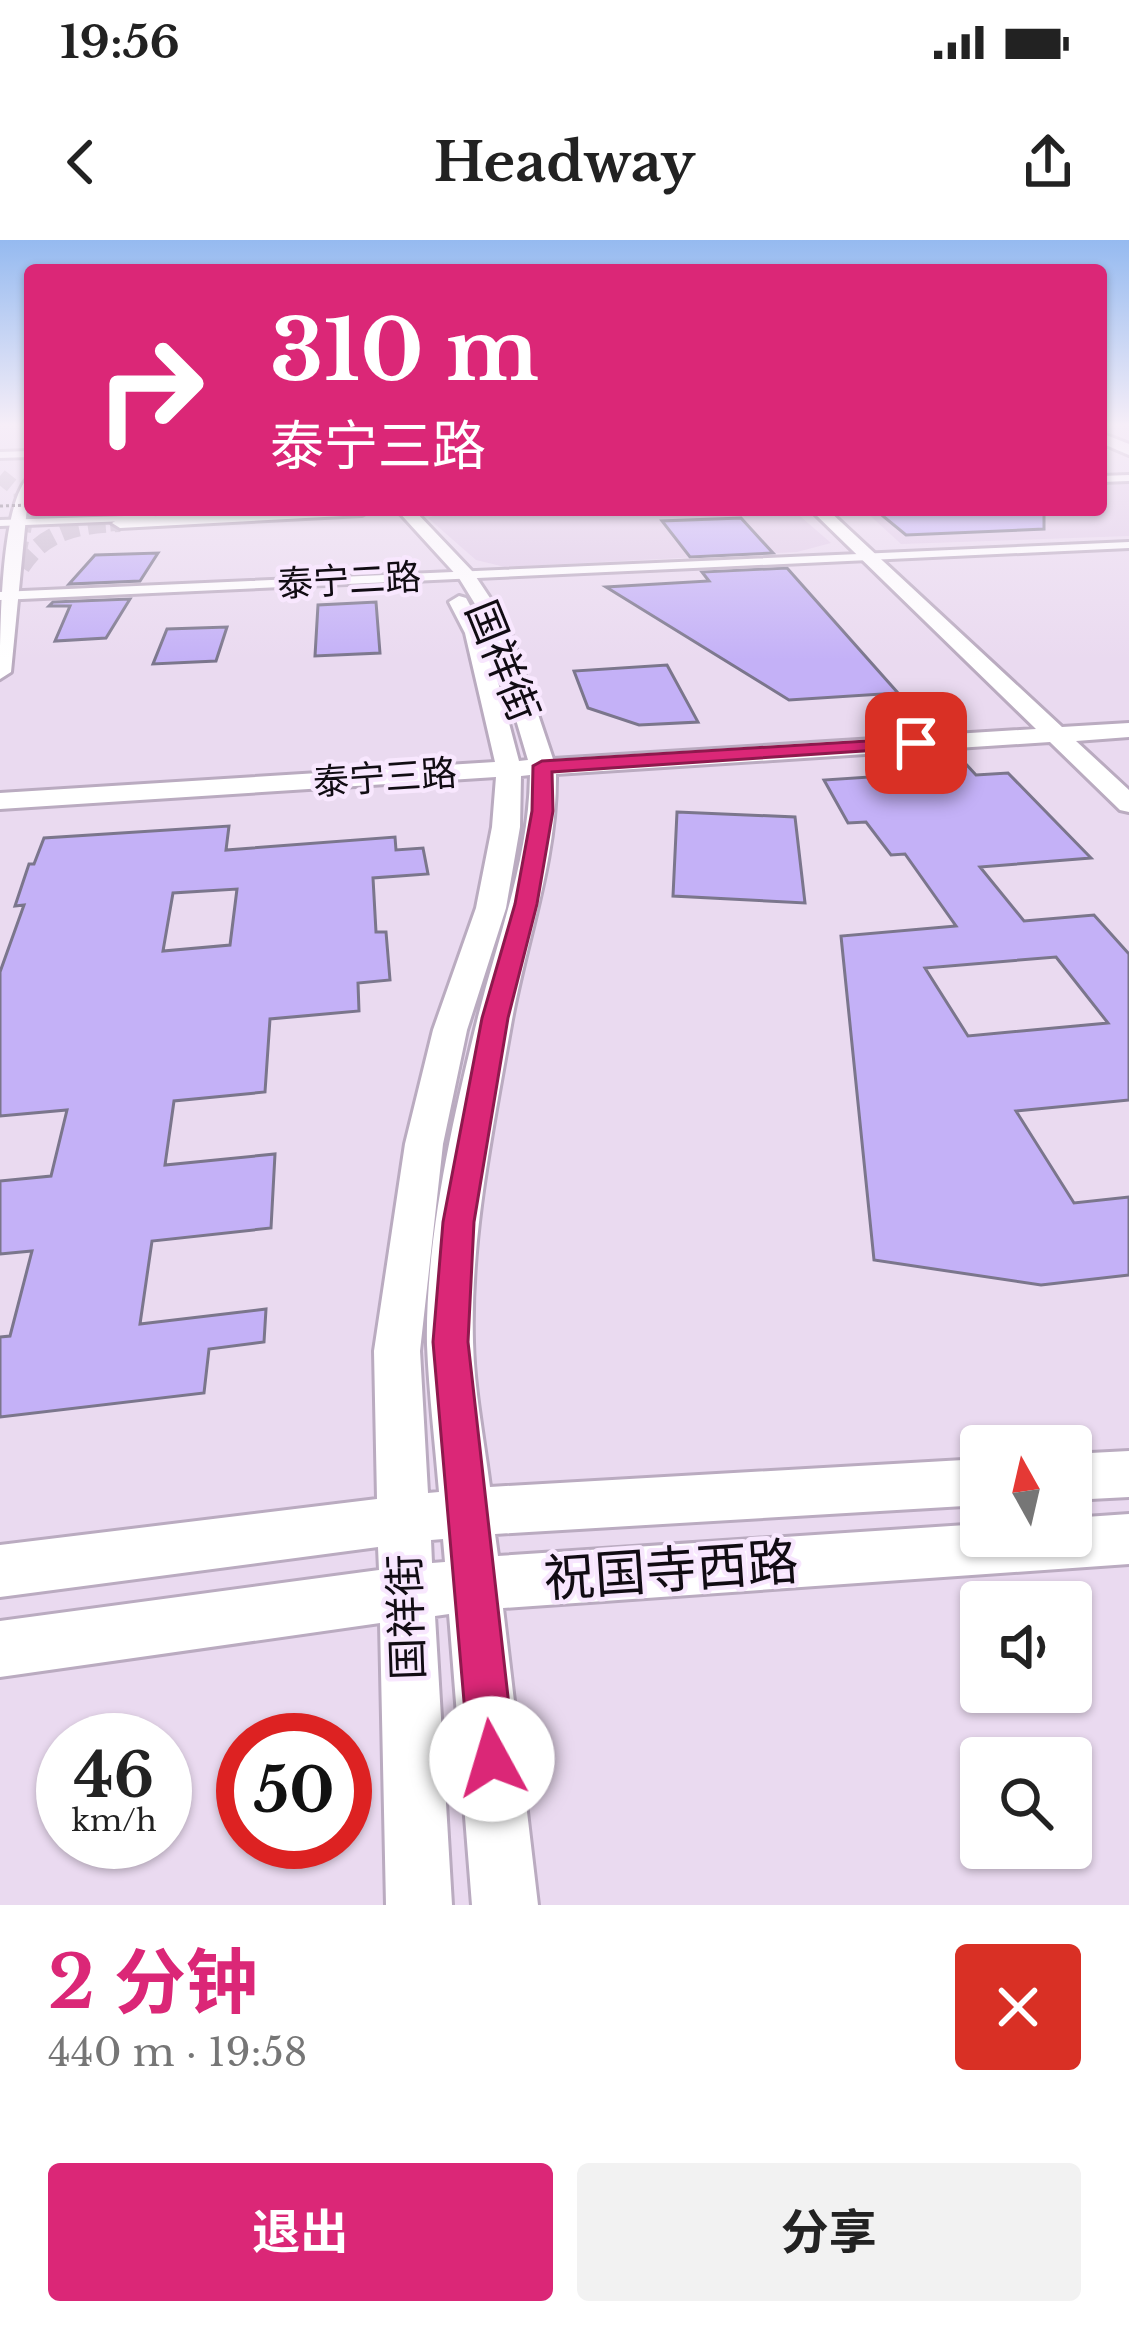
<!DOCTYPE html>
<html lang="zh">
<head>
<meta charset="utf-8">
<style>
	body { margin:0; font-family:"Libre Baskerville","Noto Sans SC",serif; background:#f2f2f2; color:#222; height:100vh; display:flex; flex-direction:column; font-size:45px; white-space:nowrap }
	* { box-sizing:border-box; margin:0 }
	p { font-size:39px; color:#767676 }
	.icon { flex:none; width:66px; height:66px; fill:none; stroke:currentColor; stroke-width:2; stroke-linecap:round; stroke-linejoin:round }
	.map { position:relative; height:1665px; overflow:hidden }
	.sheet { display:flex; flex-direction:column; background:#fff; flex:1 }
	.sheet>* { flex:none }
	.guide { position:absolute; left:24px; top:24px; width:1083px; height:252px; border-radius:12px; box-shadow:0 3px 9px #0004; background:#db2777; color:#fff; overflow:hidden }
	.needle { width:78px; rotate:352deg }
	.controls { position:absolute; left:960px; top:1185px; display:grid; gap:24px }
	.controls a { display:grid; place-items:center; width:132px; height:132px; border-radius:12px; background:#fff; box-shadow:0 3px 9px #0004; font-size:60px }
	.speed { position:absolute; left:36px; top:1473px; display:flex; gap:24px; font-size:60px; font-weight:700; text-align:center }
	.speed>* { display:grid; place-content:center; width:156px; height:156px; border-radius:50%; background:#fff; box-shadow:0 3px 9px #0004; line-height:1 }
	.speed small { font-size:30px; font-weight:400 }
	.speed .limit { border:18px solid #d22; background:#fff; color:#111 }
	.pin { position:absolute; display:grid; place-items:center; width:102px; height:102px; color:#fff; margin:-51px; border-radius:24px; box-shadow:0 6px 18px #0006 }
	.me { position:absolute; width:132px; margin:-66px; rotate:354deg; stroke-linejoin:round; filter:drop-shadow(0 0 9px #0008) }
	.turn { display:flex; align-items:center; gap:42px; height:252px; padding:0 48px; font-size:54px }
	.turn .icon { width:156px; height:156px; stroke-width:2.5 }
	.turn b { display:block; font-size:84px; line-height:102px }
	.round { display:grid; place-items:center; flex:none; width:126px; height:126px; border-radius:12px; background:#f2f2f2 }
	.overview { display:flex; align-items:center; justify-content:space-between; height:204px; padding:0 48px }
	h1 { font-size:72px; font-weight:700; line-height:90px; color:#db2777 }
	.primary-button { display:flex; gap:24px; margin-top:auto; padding:24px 48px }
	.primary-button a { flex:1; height:138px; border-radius:12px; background:#db2777; color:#fff; font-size:48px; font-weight:700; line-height:138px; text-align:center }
	.primary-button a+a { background:#f2f2f2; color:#222 }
	.status { display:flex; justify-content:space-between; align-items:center; height:84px; padding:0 60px; background:#fff; direction:ltr }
	.status svg { height:33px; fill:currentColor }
	header { display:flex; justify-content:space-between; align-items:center; height:156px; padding:0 48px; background:#fff; font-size:54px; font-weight:700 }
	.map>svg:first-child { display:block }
</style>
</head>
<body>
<div class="status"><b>19:56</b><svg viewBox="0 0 49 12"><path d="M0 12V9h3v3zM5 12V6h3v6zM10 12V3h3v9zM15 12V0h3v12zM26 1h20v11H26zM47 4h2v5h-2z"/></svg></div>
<header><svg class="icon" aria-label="back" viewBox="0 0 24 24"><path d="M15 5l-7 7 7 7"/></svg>Headway<svg class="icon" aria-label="share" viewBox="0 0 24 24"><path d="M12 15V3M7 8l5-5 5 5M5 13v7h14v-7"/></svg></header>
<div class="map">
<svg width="1129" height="1665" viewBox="0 0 1129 1665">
	<rect width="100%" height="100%" fill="#eadaf0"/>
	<!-- built -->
	<path fill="#e1cde9" d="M1129 241V296L901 304 864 270H1101V242Z
		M448 270H793L831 303 797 312 505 327 476 320 428 278Z"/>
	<!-- green -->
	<path fill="#e9b8c7" d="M30 250V270H295L34 281 26 278Z"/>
	<!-- building -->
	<path fill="#c4b1f7" stroke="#7b768c" stroke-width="3" fill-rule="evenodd" d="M1044 270V289L906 295 878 272Z
		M741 278 773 313 690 317 662 281Z
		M158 313 140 341 69 344 95 315Z
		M787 328 898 453 789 460 606 347 709 341 702 332Z
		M130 359 106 398 55 401 70 366H49L53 362Z
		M376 362 380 413 315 416 318 365Z
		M227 387 216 421 153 424 167 389Z
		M667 425 698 482 639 485 588 468 574 431Z
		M964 522 976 535 1008 533 1091 618 980 627 1024 681 1094 675 1129 714V860L1016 871 1074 963 1129 957V1035L1041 1045 874 1020 841 696 956 686 905 614 891 615 866 582 848 583 824 540 915 534 908 526ZM1056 717 1108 783 968 796 925 728Z
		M677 572 795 577 805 663 673 656Z
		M229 586 226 610 395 597 396 610 423 608 428 634 373 638 376 692H386L390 740 358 743 359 771 270 779 265 852 174 861 165 925 275 914 271 988 152 1001 140 1084 266 1069 264 1102 209 1109 204 1153 0 1177V1097L10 1096 32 1011 0 1014V941L51 936 67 870 0 876V732L24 665 15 666 29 624H34L44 598ZM237 649 230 705 163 711 173 653Z"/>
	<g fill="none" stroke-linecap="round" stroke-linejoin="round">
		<!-- secondary-tunnel-far1 -->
		<path stroke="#c9bbcf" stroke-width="15" stroke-dasharray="15 8" stroke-linecap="butt" d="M0 236 21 253 24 284
			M110 284 120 283"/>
		<!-- secondary-tunnel -->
		<path stroke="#c9bbcf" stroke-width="18" stroke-dasharray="18 9" stroke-linecap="butt" d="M21 327C45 290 78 285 120 283
			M0 397 24 281"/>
		<defs>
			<path id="street" d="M30 211V217L0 218V212Z
				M1129 235V241L1101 242V236Z
				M156 275 152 280 0 286V280Z
				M1129 302V308L0 360V352Z"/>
			<path id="secondary" d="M30 236 11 432 0 439C0 396 0 260 30 236Z
				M271 270H370L362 275 120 288 112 283 120 278Z
				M397 270H414L472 331 508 385 553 519 1036 489 811 270H828L1062 487 1129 483V497L1076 501 1129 550V572L1120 570 1050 502 556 534C557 621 526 700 511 785 493 888 470 996 473 1102 474 1150 484 1199 490 1247L981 1219V1265L495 1294 498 1316 981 1284V1296H1071V1278L1129 1274V1324L503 1368 538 1665H472L449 1374 435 1376 452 1665H386L380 1383 0 1437V1381L379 1330 378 1307 0 1357V1305L377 1259 374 1111 405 904 433 790 476 668 492 587 496 537 0 569V553L495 522 465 393 449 362 459 356 466 358 485 393 519 521 528 520 488 385 459 338ZM530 535C529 619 498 697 478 777 453 878 425 1001 427 1105 429 1154 435 1203 439 1252L428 1253 420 1111 443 904 467 790 506 668 520 587 521 536ZM443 1299 445 1322 432 1323 431 1300Z
				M1129 1211V1257L1071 1260V1214Z"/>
			<path id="primary" d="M1101 193 1129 204V215L1101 203Z"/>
		</defs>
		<!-- street casing -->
		<use href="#street" stroke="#baabc0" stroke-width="6"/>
		<!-- secondary casing -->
		<use href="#secondary" stroke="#baabc0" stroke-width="6"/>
		<!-- primary casing -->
		<use href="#primary" stroke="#baabc0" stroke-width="6"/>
		<!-- street -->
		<use href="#street" fill="#fff" fill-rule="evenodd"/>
		<!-- secondary -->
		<use href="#secondary" fill="#fff" fill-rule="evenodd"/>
		<!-- primary -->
		<use href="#primary" fill="#fff" fill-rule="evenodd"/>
		<!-- path-bridge -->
		<path stroke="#7a707e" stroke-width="3" stroke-dasharray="3 3" stroke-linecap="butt" d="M0 266 30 265"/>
	</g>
	<!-- sky -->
	<linearGradient id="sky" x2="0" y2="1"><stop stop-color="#95baf0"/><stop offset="0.44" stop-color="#f6eef8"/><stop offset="1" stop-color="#f6eef8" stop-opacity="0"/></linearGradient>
	<rect width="1129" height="420" fill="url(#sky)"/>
	<!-- route -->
	<path fill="#db2777" stroke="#8e194d" stroke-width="3" d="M916 498 922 499V507L552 532 553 571 537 664 508 778 474 982 468 1102 515 1519 508 1535 492 1541 476 1535 469 1519 433 1102 443 982 482 778 515 664 532 571 533 526 542 521Z"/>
	<g text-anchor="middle" stroke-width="9" stroke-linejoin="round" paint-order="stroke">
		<!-- far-street labels -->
		<g font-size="36" fill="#110c13" stroke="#f8e7fe">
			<text transform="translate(349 340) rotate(-3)" y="13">泰宁二路</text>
			<text transform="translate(385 537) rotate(-4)" y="13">泰宁三路</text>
		</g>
		<!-- street labels -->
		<g font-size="42" fill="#110c13" stroke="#f8e7fe">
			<text transform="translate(503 421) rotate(68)" y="15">国祥街</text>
			<text transform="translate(406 1377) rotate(-92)" y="15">国祥街</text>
		</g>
		<!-- near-street labels -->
		<g font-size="51" fill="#110c13" stroke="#f8e7fe">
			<text transform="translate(671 1330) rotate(-4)" y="18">祝国寺西路</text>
		</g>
	</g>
</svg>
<div class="controls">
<a><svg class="needle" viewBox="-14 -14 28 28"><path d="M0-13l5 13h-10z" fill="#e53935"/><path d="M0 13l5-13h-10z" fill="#767676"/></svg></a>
<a><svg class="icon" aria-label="sound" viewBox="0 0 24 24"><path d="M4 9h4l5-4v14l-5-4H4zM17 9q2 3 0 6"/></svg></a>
<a><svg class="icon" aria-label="search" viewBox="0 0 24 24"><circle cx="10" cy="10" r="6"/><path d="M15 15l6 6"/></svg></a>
</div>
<div class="speed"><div>46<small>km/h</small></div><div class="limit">50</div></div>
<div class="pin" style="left:916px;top:503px;background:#d93025"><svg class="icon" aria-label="arrive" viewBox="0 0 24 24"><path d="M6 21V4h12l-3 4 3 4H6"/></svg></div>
<svg class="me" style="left:492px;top:1519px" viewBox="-20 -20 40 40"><circle r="19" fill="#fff"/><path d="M0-13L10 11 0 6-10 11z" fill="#db2777"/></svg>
<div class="guide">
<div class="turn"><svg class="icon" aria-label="right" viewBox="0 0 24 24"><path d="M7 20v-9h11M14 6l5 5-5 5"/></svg><div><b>310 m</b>泰宁三路</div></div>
</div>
</div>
<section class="sheet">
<div class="overview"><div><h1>2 分钟</h1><p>440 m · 19:58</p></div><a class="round" style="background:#d93025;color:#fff"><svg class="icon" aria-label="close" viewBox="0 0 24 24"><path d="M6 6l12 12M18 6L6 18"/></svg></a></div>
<div class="primary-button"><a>退出</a><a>分享</a></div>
</section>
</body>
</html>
